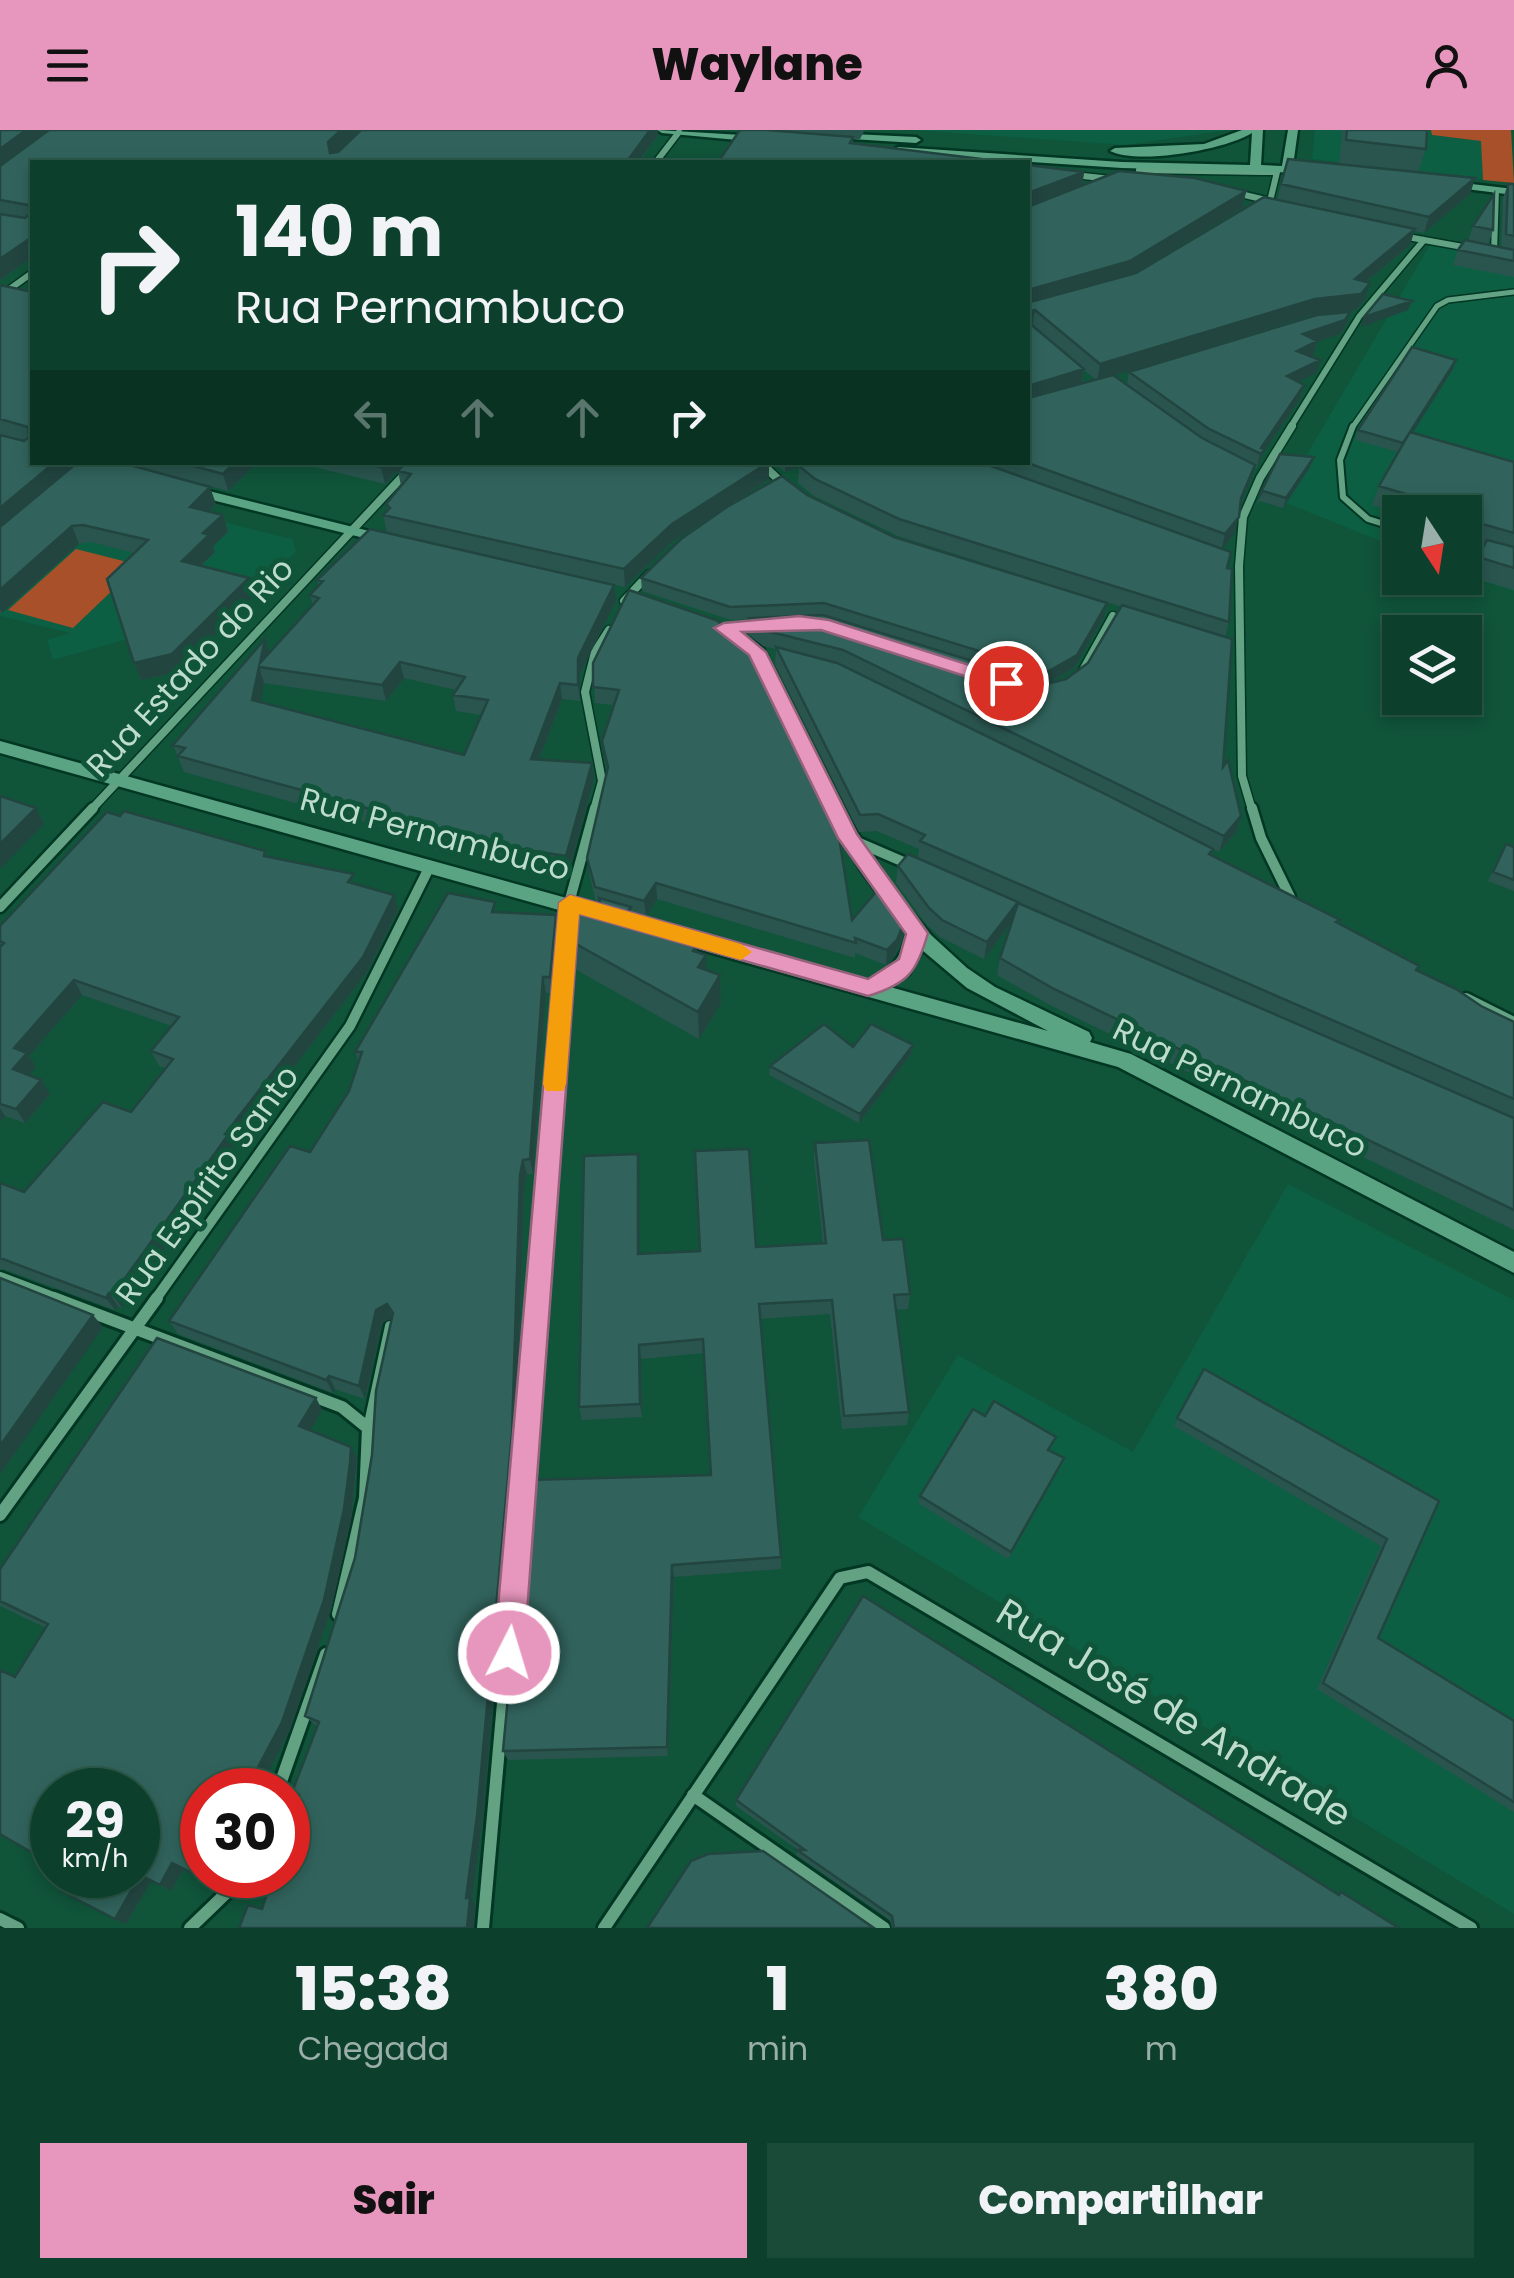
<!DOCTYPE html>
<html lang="pt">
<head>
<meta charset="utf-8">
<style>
	body { margin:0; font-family:Poppins,sans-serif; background:#1a4a38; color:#f1f3f6; height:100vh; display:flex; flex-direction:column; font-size:38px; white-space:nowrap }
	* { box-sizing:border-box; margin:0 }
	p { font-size:32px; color:#9aafa9 }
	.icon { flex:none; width:55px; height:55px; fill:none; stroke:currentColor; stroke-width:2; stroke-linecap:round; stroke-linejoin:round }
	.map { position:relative; height:1798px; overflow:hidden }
	.drawer { display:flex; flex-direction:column; background:#0c3f2c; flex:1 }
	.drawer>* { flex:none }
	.top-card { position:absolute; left:30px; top:30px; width:1000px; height:305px; border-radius:0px; box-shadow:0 5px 15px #0003,0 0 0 2px #2c5848; background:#0c3f2c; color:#f1f3f6; overflow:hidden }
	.needle { width:65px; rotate:168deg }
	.controls { position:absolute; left:1382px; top:365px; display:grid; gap:20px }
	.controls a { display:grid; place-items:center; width:100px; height:100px; border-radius:0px; background:#0c3f2c; box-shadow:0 5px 15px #0003,0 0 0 2px #2c5848; font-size:50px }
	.speed { position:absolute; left:30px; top:1638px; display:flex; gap:20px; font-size:50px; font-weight:700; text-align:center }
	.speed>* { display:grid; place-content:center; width:130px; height:130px; border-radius:50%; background:#0c3f2c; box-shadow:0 5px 15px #0003,0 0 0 2px #2c5848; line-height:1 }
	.speed small { font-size:25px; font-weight:400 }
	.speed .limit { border:15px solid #d22; background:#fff; color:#111 }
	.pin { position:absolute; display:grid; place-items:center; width:85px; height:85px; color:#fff; margin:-42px; border:5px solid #fff; border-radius:50%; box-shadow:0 2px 10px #0007 }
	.me { position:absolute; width:110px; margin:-55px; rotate:5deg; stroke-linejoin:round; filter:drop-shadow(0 0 8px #0008) }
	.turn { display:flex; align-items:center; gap:35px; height:210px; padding:0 40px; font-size:45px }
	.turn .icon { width:130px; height:130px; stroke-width:2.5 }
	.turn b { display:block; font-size:70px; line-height:85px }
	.lanes { display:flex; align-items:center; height:95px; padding:0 40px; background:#0003; justify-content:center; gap:50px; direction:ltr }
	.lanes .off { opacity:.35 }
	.eta { display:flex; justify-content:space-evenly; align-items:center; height:170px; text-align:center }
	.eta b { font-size:60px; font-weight:800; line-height:70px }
	.button { display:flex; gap:20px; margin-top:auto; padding:20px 40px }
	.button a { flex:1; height:115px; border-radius:0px; background:#e797bd; color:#111; font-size:40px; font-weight:800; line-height:115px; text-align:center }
	.button a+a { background:#1a4a38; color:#f1f3f6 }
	header { display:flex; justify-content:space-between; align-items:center; height:130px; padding:0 40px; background:#e797bd; color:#111; font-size:45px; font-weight:800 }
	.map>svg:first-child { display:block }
</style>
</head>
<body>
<header><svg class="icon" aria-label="menu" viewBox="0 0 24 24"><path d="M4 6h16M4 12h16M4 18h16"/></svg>Waylane<svg class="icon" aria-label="person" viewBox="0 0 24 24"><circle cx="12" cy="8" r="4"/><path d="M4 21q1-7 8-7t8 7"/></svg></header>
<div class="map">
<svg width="1514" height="1798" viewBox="0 0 1514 1798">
	<rect width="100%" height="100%" fill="#10543a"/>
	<!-- built -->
	<path fill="#0c5f42" d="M912 0H1229L1125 15Z
		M1315 0H1431L1432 5 1482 11 1483 50 1312 29Z
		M1431 113 1514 133V461L1465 445V382H1400V419L1286 373H1268L1300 336Z
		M107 363 292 409 296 421 178 542H172L128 509 53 530 47 510 70 503 0 486V436Z
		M1288 1054 1514 1170V1784L858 1387 958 1225 1133 1322Z"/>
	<!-- green -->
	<path fill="#a7502a" d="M1431 0H1511L1514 53 1483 50 1481 11 1432 5Z
		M76 419 139 435 73 498 8 480Z"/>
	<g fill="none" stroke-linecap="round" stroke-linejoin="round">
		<defs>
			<path id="lane-far2" d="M1352 298 1437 176 1448 170 1514 162"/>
			<path id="lane-far1" d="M1353 296 1340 330 1343 367 1368 389 1400 399
				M1465 418 1490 425"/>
			<path id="lane" d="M368 1298 390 1196"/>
			<path id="street-far3" d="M656 32 679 2
				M1139 40 1262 42H1277L1270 71 1186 51 1139 46Z
				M1074 45 1111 49
				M1402 106 1474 119
				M1494 123 1496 60
				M0 166 32 143
				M1290 298 1359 187 1424 110"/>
			<path id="street-far2" d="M760 332 785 356
				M624 471 649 444
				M724 498 759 495
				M1082 542 1113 486
				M91 680 416 332
				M594 680 602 651 585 562 595 522 609 500
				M1252 680 1242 646 1239 436 1243 387 1260 348 1292 296"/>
			<path id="street-far1" d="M1252 678 1261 708 1290 767
				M855 711 913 736
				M0 777 93 678
				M1466 868 1514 892
				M0 1147 61 1170
				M155 1170 350 896 429 738
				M539 1170 569 773 595 678"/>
			<path id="street" d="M54 1168 342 1277 368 1298 365 1368 338 1484
				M0 1385 157 1168
				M278 1660 326 1524
				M693 1665 884 1798
				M0 1789 18 1798
				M190 1798 245 1745
				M483 1798 539 1168
				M604 1798 840 1448 868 1442 1471 1798"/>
			<path id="secondary" d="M657 0 759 6 764 9 759 12 662 3Z
				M1242 0H1263L1261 35 1282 36 1288 0H1298L1293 36 1314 40 1308 43 1122 38 898 23 893 20 898 17 1122 32 1250 35 1252 3C1225 20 1138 35 1110 21L1115 18 1204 14Z
				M831 3 916 7 921 10 916 13 835 8 830 5Z
				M1446 51 1514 59V65L1442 56V52Z
				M189 356 393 407 395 410 388 414 184 363 182 360Z
				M729 497 763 518 851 693 900 769 931 805 967 838 995 857 1089 902 1092 908 1090 912 1131 924 1514 1122V1143L1118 937 0 623V611L866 851C890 841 902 828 907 803L860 739 833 693 750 525 721 502ZM922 820 967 858 1048 901 890 857 909 844Z"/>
		</defs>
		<!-- lane-far2 casing -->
		<use href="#lane-far2" stroke="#023724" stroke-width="8"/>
		<!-- lane-far1 casing -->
		<use href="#lane-far1" stroke="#023724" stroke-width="10"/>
		<!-- lane casing -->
		<use href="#lane" stroke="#023724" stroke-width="15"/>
		<!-- street-far3 casing -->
		<use href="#street-far3" stroke="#023724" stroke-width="9"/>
		<!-- street-far2 casing -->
		<use href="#street-far2" stroke="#023724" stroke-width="11"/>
		<!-- street-far1 casing -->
		<use href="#street-far1" stroke="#023724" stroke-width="15"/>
		<!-- street casing -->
		<use href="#street" stroke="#023724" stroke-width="18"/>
		<!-- secondary casing -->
		<use href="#secondary" stroke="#023724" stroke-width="5"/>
		<!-- lane-far2 -->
		<use href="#lane-far2" stroke="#64a284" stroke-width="5"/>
		<!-- lane-far1 -->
		<use href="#lane-far1" stroke="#64a284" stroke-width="6"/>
		<!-- lane -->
		<use href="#lane" stroke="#64a284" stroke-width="10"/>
		<!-- street-far3 -->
		<use href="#street-far3" stroke="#64a284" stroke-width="6"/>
		<!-- street-far2 -->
		<use href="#street-far2" stroke="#64a284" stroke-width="8"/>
		<!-- street-far1 -->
		<use href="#street-far1" stroke="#64a284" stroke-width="10"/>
		<!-- street -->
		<use href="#street" stroke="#64a284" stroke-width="12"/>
		<!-- secondary -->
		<use href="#secondary" fill="#5ba483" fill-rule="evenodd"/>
	</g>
	<!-- wall -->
	<path fill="#2a554f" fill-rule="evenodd" d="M0 0H658V5L639 32H32V127L0 150Z
		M740 0H865L860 9H853V13Z
		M1342 0H1427L1426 19 1418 42 1475 48 1470 64 1424 103 1414 101 1410 115 1366 152 1365 169 1356 180 1310 185 1114 245 1127 254 1129 242 1350 182 1346 195 1340 204 1317 212 1313 225 1310 226 1320 230 1316 243 1298 252 1304 255 1300 269 1263 323 1257 338 1254 337 1250 352 1240 375 1234 404 1222 419 1227 438 1229 492 1225 507 1223 637 1241 686 1236 702 1219 722 1210 717 1211 725 1340 790 1339 793 1416 840 1481 876 1514 892V1100L1050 875 997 845 1000 828 1011 793 984 829 940 807 927 795 896 753 898 736 1278 886 918 728 919 719 877 701 859 702 775 534 776 519 763 516 749 504V489L731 490 642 461 641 448 807 365 894 407 1107 473 1104 487 1074 538 1047 554 1066 549 1088 533 1122 477 898 406 814 366 798 353 799 337 785 342 773 332H1028V35L1084 42 1082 56 1246 61 1243 77 1131 144 1277 70 1288 29 1339 34ZM1084 240 1095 249 1082 253Z
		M1508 54H1514V147L1453 135 1458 120 1468 111 1473 96 1493 100 1488 115 1501 117 1503 68Z
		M0 155 32 162V332H76V334L216 374 208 381 223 385 228 402 213 416 215 422 201 436 255 465 178 542 141 550 134 533 135 423 90 412 79 414 2 483H0Z
		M1453 239 1412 303 1514 332V460L1470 447 1484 416 1465 411V382H1400V392L1397 391 1400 384 1372 375 1379 356 1398 322 1355 310 1358 300Z
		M1280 324 1310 337 1283 378 1260 371 1256 376Z
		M123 332H258L228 361Z
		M294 332H405L385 354Z
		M769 332V349L673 411 625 457 387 402 383 385 388 380 386 374 401 356 398 341Z
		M317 450 616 471 580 544V571L562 569 539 630 594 649 569 741 440 721 424 717 422 708 184 642 173 615 269 523 313 475 310 465 319 456ZM404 548 456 560 453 565 456 581 481 585 464 625 260 572 264 553 386 571Z
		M593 533 852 790 903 805 895 825 886 835 855 823V828L657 769 646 786 631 782 632 794 697 814V822L706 840 720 845 721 873 699 909 573 838 569 810 596 772 589 743 587 728 607 641 602 611 614 575 595 573Z
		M1506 714 1514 717V761L1488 751Z
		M265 721 267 726 357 755 398 780 367 842 233 1016 235 1019 122 1178 118 1176 115 1180 3 1139 0 1140V1053L24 1062 131 982 166 938 159 936 151 921 172 896 82 865 29 926 36 937 29 945 50 964 25 993 5 986 0 992V796Z
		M497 782 556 785 558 801 553 863H546L533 1044H527L524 1060 516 1315 482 1694 472 1770 475 1774 262 1779 297 1671 291 1665 317 1597 305 1586 355 1428 372 1325 392 1188 382 1193 365 1269 335 1259 333 1263 178 1204 169 1191 310 1022 349 961 359 932 355 922Z
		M913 915 911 924 859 993 769 945 770 936 853 917Z
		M815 1013 883 1110 910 1164 908 1179 895 1180 909 1282 907 1295 842 1299 830 1184 760 1189 781 1427V1439L674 1447 668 1626 508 1630 503 1621 711 1345 704 1223 641 1229 642 1287 582 1290 579 1277 639 1039 640 1124 823 1114 814 1029Z
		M1204 1239 1439 1371 1378 1508 1514 1591V1682L1317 1559 1381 1416 1174 1296Z
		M316 1268 322 1280 310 1300 351 1317 357 1328 356 1344 351 1390 331 1480 290 1600 259 1660H202V1745H215L210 1753 183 1740 171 1761 151 1751 126 1794 115 1789 70 1745 15 1547 46 1498 0 1476V1439Z
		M985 1286 1053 1314 1050 1320 1064 1328 1008 1429 918 1373 920 1366Z
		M736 1670 1338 1764 1341 1762 1399 1798H892L890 1790 796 1725 798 1720 736 1676Z"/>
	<!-- shaded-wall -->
	<path fill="#224540" d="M26 0H52L0 38V19Z
		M341 0H360L331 27 328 12Z
		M650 0H658V5L638 32 628 30Z
		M1084 42 1082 58 1028 78V63Z
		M1475 48 1470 64 1424 103 1429 87Z
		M1246 61 1243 77 1127 147 1028 175V160Z
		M1415 99 1410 115 1350 165 1355 149Z
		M32 107V127L0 150V129Z
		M1370 153 1365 169 1356 180 1310 185 1097 251 1100 234Z
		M1412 171 1408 180 1361 197 1364 187Z
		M1035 180 1032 197 1028 198V182Z
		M1350 182 1346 195 1340 204 1317 212 1313 225 1294 235 1303 204Z
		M1320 230 1316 243 1283 260 1287 246Z
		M1456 230 1453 239 1400 323 1403 313Z
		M1084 239 1081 256 1028 272V256Z
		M1304 255 1300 269 1263 323 1257 338 1261 318Z
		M1314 327 1310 337 1283 378 1286 368Z
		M55 332H76L77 336 0 401V378Z
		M235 332H258L228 361 223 344Z
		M386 332H405L385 354 381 337Z
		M769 332V349L673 411 625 457 624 439 672 394Z
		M785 332H814L785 342Z
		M1255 335 1250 352 1236 385 1241 368Z
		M210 357 216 374 196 394 190 377Z
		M223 385 228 402 213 416 215 422 188 448 182 431 203 403Z
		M1239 387 1234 404 1221 421 1225 404Z
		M72 396 79 414 2 483 0 479V460Z
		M249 448 255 465 178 542 141 550 134 533Z
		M614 455 616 471 580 544V571L578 555V528Z
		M1107 473 1104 487 1074 538 1045 555 1047 542Z
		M265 509 270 525 260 533Z
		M400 532 404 548 386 571 382 555Z
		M259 537 264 553 258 586 252 570Z
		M560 553 562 569 533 645 531 629Z
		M592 633 594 649 569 741 566 726Z
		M36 678 44 694 0 739V714Z
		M1241 686 1236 702 1219 722 1224 706Z
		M656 753 657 769 646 786 644 771Z
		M394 765 398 780 367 842 233 1016 235 1019 122 1178 113 1165Z
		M1018 772 1014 789 984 829 987 812Z
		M631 777 633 805 621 790Z
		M556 785 558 801 553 863 550 847Z
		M905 790 903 805 895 825 886 835 887 820Z
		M697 814 698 837 706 825 707 852 699 865 693 821Z
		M720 845 721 873 699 909 698 882Z
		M543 847 546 863 533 1044 530 1029Z
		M74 850 82 865 29 926 36 937 22 954 13 939 14 918Z
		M913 915 911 924 859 993 860 984Z
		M41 950 50 964 25 993 16 979Z
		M0 978 5 986 0 992Z
		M638 1024 639 1039 640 1139 638 1124Z
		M523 1030 527 1044 524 1060 516 1315 482 1694 472 1770 475 1774 474 1798H467L466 1768 520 1045Z
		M109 1163 118 1176 115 1180 106 1168Z
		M387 1174 393 1188 382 1193 365 1269 359 1256 376 1180Z
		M93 1185 103 1197 0 1344V1316Z
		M639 1215 641 1229 642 1287 640 1274Z
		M329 1246 335 1259 333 1263 326 1250Z
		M316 1268 322 1280 306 1308 299 1296Z
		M351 1317 357 1328 351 1390 331 1480 290 1600 259 1660H246Z
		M672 1435 674 1447 668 1626 667 1617Z
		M172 1733 183 1740 171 1761 160 1755Z
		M202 1743V1745H215L210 1753 200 1747Z
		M140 1745 151 1751 126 1794 115 1789Z"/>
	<!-- building -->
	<path fill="#31635c" stroke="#224540" stroke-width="2.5" fill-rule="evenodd" d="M0 0H26L0 19Z
		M49 0H341L328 12 330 23 338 22 361 0H650L628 30 647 32H32V80L28 75 0 70V36Z
		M740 0H767L853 7 850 13 1006 32H718Z
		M1347 0H1427L1426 19 1346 10Z
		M1288 29 1475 48 1429 87 1281 54Z
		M1028 35 1084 42 1028 63Z
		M1119 41 1195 48 1246 61 1130 131 1028 160V74L1030 76Z
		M1508 54H1514V106L1506 104Z
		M1494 64 1493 100 1473 96Z
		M1264 67 1415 99 1355 149 1370 153 1361 164 1315 169 1100 234 1035 180 1028 182V170L1030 172 1136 143Z
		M32 82V107L0 129V84L25 88Z
		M1465 110 1514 120V131L1458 120Z
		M0 155 32 162V332H55L0 378V305L24 311 29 307 28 297 0 289Z
		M1383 164 1412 171 1364 187Z
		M1350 182 1345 190 1303 204 1317 211 1297 221 1320 230 1287 246 1304 255 1261 318 1265 319 1261 324 1209 299 1129 242 1317 185Z
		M1028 192 1084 239 1028 256Z
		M1412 217 1456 230 1403 313 1358 300Z
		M1113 245 1202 308 1255 335 1241 368 1239 387 1225 404 1025 332H1028V268Z
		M1410 302 1514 332V403L1465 389V382H1442L1404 372 1409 365 1379 356Z
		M1280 324 1314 327 1286 368 1263 361 1259 366Z
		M78 332H119L210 357 190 377 223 385 203 403 209 405 182 431 249 448 172 524 134 533 107 449 148 410 83 395 72 396 0 460V397Z
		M179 332H235L223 344Z
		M360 332H386L381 337Z
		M406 332H769L672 394 624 439 383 385 390 378 386 374 411 344 398 341Z
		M810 332H980L1231 422 1227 438 1232 439 1229 492 899 389 815 349 799 336Z
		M782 346 807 365 894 407 1107 473 1077 525 1047 542 824 473 730 477 641 448 681 409 727 377Z
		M370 399 614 455 578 528V555L560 553 531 629 592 633 566 726 437 706 420 701 425 694 178 626 185 618 173 615 265 509 260 533 319 468 310 465 323 451 317 450ZM400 532 465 547 453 565 488 570 464 625 252 570 259 537 382 555Z
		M1487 410 1514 417V438L1478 427Z
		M629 460 716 490 747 512 837 694 852 790 881 756 905 790 897 810 887 820 855 808 856 813 656 753 644 771 595 757 587 728 608 637 602 611 619 560 593 557V533Z
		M1122 475 1232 509 1223 637 1228 630 1241 686 1224 706 843 520 763 500 749 488 823 485 1047 554 1066 549 1088 533Z
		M776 517 837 533 1107 665 1213 719 1209 724 1340 790 1336 792 1419 836 1416 840 1456 859 1481 876 1514 892V969L920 711 925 705 878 684 860 685Z
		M0 666 36 678 0 714Z
		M124 681 265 721 264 726 354 744 348 752 394 765 363 827 225 1004 228 1005 113 1165 109 1163 106 1168 0 1128V1053L24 1062 103 972 131 982 173 929 151 921 179 887 74 850 14 918 27 923 13 939 41 950 16 979 0 974V817L4 813 0 811V796L107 682 120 686Z
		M1506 714 1514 717V750L1493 742Z
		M908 724 1018 772 987 812 942 790 929 778 898 736Z
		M448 763 495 772 492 782 556 785 550 847H543L530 1029 523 1030 520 1045 512 1303 477 1686 466 1768H470L467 1798H239L248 1775 262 1779 273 1745H288V1701L299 1665H291L319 1592 305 1586 355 1428 372 1325 376 1261 393 1183 387 1174 376 1180 359 1256 329 1246 326 1250 169 1191 290 1016 310 1022 349 961 362 922H355Z
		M599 768 631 777 621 790 697 814 693 821 706 825 698 837 720 845 698 882 569 810 572 773H600Z
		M1018 773 1514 988V1080L1054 859 1000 828Z
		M824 894 853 917 871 894 913 915 860 984 770 936Z
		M869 1010 883 1110 903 1109 910 1164 894 1165 909 1282 844 1286 832 1170 759 1174 781 1427 672 1435 667 1617 503 1621 528 1350 711 1345 703 1209 639 1215 640 1274 579 1277 584 1026 638 1024V1124L700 1121 695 1021 749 1019 756 1117 826 1113 815 1013Z
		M0 1148 93 1185 0 1316Z
		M157 1208 316 1268 299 1296 351 1317 350 1333 344 1379 324 1470 282 1592 246 1660H202V1743L200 1747 172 1733 160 1755 140 1745 115 1789 61 1761 70 1745H138V1660H52V1734L0 1704V1540L15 1547 48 1494 0 1471V1439Z
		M1204 1239 1439 1371 1378 1508 1514 1591V1672L1323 1553 1387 1409 1177 1288Z
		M994 1271 1056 1307 1048 1320 1064 1328 1011 1422 920 1366 973 1279 985 1286Z
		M863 1466 1339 1765 1341 1762 1399 1798H894L892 1786 797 1720H805L736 1670Z
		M763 1721 874 1798H647L691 1731 708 1724Z"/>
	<!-- route -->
	<path fill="#e797bd" stroke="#96627b" stroke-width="2.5" d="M799 486 829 490 1013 549 1015 553 1013 557H999L821 500 742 502 766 522 857 704 928 803C917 842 908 854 868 866L579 784 524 1523 519 1534 509 1538 498 1534 494 1523 559 773 570 765 868 849 899 829 906 804 838 708 749 525 714 498 724 493Z"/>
	<!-- slow -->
	<path fill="#f59e0b" d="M570 765 741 814 752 822 741 830 579 784 566 954 563 961H546L543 954 559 773Z"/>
	<g text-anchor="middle" stroke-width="10" stroke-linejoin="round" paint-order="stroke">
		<!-- street labels -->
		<g font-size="32" fill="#bddccc" stroke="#10543a">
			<text transform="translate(190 537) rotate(-47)" y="11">Rua Estado do Rio</text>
			<text transform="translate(435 704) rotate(15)" y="11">Rua Pernambuco</text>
			<text transform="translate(1240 958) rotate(26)" y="11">Rua Pernambuco</text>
			<text transform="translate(207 1055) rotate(-54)" y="11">Rua Espírito Santo</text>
		</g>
		<!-- near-street labels -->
		<g font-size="38" fill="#bddccc" stroke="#10543a">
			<text transform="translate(1174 1583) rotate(31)" y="13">Rua José de Andrade</text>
		</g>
	</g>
</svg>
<div class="controls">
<a><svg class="needle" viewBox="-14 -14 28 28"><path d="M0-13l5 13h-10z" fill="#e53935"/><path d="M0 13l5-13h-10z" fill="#9aafa9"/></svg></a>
<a><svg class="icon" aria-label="layers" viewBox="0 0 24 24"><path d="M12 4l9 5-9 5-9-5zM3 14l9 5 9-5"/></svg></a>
</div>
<div class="speed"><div>29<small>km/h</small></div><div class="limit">30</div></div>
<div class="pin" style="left:1006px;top:553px;background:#d93025"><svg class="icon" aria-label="arrive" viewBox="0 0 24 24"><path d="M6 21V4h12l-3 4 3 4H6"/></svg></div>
<svg class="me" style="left:509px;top:1523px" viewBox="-20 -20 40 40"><circle r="17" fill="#e797bd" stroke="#fff" stroke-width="3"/><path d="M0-11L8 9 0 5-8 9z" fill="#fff"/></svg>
<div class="top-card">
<div class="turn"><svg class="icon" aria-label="right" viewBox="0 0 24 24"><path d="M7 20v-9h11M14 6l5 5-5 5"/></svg><div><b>140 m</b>Rua Pernambuco</div></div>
<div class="lanes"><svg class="icon off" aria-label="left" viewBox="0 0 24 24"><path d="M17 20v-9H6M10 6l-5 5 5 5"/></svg><svg class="icon off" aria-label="ahead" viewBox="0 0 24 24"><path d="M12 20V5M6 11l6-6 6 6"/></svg><svg class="icon off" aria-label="ahead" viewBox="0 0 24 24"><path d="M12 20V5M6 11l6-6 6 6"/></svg><svg class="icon" aria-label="right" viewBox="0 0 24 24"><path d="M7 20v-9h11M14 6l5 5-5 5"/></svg></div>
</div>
</div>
<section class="drawer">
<div class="eta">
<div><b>15:38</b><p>Chegada</p></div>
<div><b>1</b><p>min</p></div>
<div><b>380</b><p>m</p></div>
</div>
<div class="button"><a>Sair</a><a>Compartilhar</a></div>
</section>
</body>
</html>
